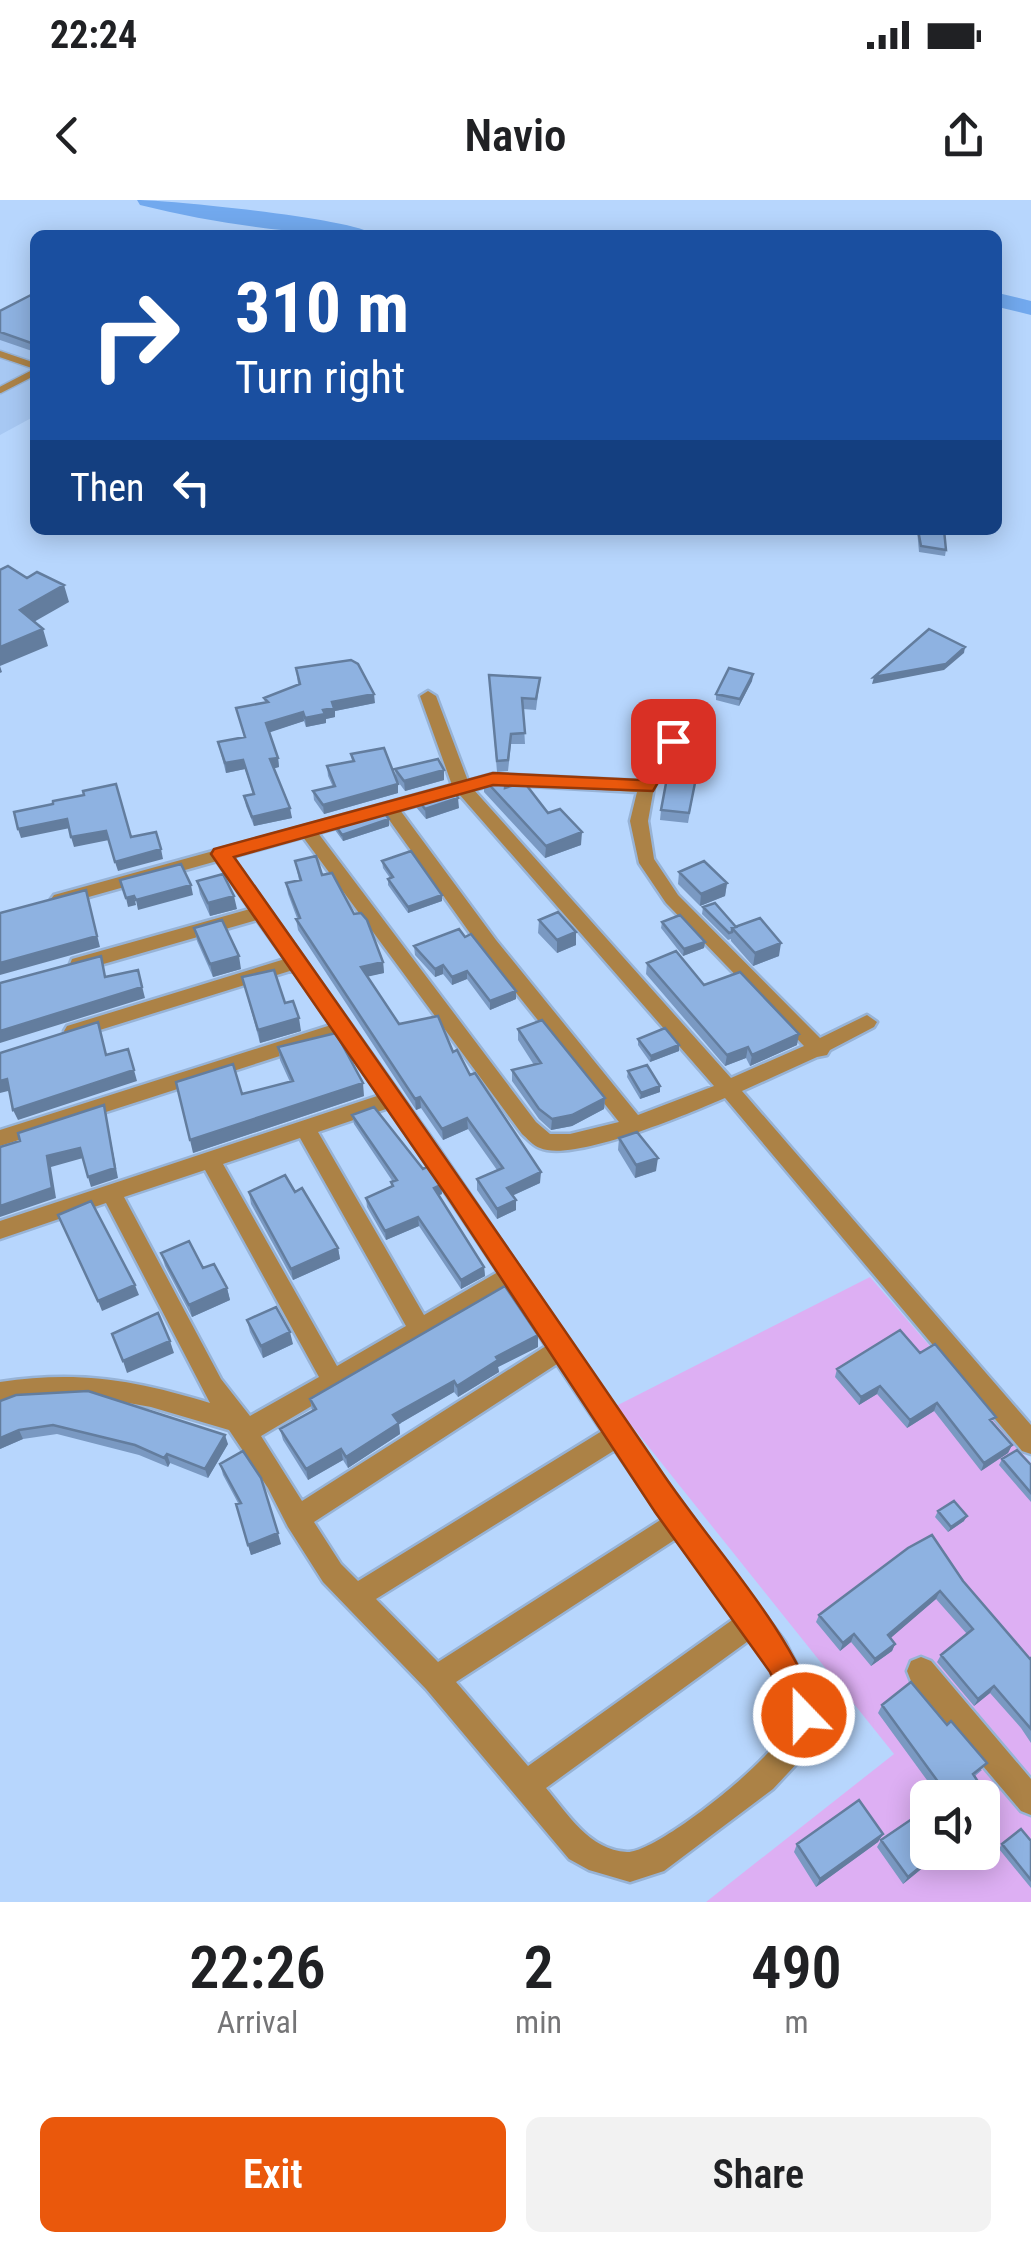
<!DOCTYPE html>
<html lang="en">
<head>
<meta charset="utf-8">
<style>
	body { margin:0; font-family:"Roboto Condensed",sans-serif; background:#f2f2f2; color:#202124; height:100vh; display:flex; flex-direction:column; font-size:38px; white-space:nowrap }
	* { box-sizing:border-box; margin:0 }
	p { font-size:32px; color:#757577 }
	.icon { flex:none; width:55px; height:55px; fill:none; stroke:currentColor; stroke-width:2; stroke-linecap:round; stroke-linejoin:round }
	.map { position:relative; height:1702px; overflow:hidden }
	.side { display:flex; flex-direction:column; background:#fff; flex:1 }
	.side>* { flex:none }
	.guide { position:absolute; left:30px; top:30px; width:972px; height:305px; border-radius:15px; box-shadow:0 5px 25px #0003; background:#1a4fa0; color:#fff; overflow:hidden }
	.tools { position:absolute; left:910px; top:1580px; display:grid; gap:20px }
	.tools a { display:grid; place-items:center; width:90px; height:90px; border-radius:15px; background:#fff; box-shadow:0 5px 25px #0003; font-size:50px }
	.pin { position:absolute; display:grid; place-items:center; width:85px; height:85px; color:#fff; margin:-42px; border-radius:20px; box-shadow:0 5px 15px #0006 }
	.me { position:absolute; width:110px; margin:-55px; rotate:338deg; stroke-linejoin:round; filter:drop-shadow(0 0 8px #0008) }
	.turn { display:flex; align-items:center; gap:35px; height:210px; padding:0 40px; font-size:45px }
	.turn .icon { width:130px; height:130px; stroke-width:2.5 }
	.turn b { display:block; font-size:70px; line-height:85px }
	.then { display:flex; align-items:center; height:95px; padding:0 40px; background:#0003; gap:20px; font-size:38px }
	.eta { display:flex; justify-content:space-evenly; align-items:center; height:170px; text-align:center }
	.eta b { font-size:60px; font-weight:600; line-height:70px }
	.button { display:flex; gap:20px; margin-top:auto; padding:20px 40px }
	.button a { flex:1; height:115px; border-radius:15px; background:#ea580c; color:#fff; font-size:40px; font-weight:600; line-height:115px; text-align:center }
	.button a+a { background:#f2f2f2; color:#202124 }
	.status { display:flex; justify-content:space-between; align-items:center; height:70px; padding:0 50px; background:#fff; direction:ltr }
	.status svg { height:28px; fill:currentColor }
	header { display:flex; justify-content:space-between; align-items:center; height:130px; padding:0 40px; background:#fff; font-size:45px; font-weight:600 }
	.map>svg:first-child { display:block }
</style>
</head>
<body>
<div class="status"><b>22:24</b><svg viewBox="0 0 49 12"><path d="M0 12V9h3v3zM5 12V6h3v6zM10 12V3h3v9zM15 12V0h3v12zM26 1h20v11H26zM47 4h2v5h-2z"/></svg></div>
<header><svg class="icon" aria-label="back" viewBox="0 0 24 24"><path d="M15 5l-7 7 7 7"/></svg>Navio<svg class="icon" aria-label="share" viewBox="0 0 24 24"><path d="M12 15V3M7 8l5-5 5 5M5 13v7h14v-7"/></svg></header>
<div class="map">
<svg width="1031" height="1702" viewBox="0 0 1031 1702">
	<rect width="100%" height="100%" fill="#b7d6fd"/>
	<!-- built -->
	<path fill="#a7c8f3" d="M0 125 35 137V216L0 235Z"/>
	<!-- green -->
	<path fill="#ddaff3" fill-rule="evenodd" d="M870 1077 1031 1263V1702H706L894 1554 616 1206ZM928 1598H982V1652H928Z"/>
	<g fill="none" stroke-linecap="round" stroke-linejoin="round">
		<!-- river -->
		<path fill="#72a9ee" fill-rule="evenodd" d="M137 0C169 0 359 19 374 35 295 35 217 24 140 5Z
			M998 93 1031 101V115L998 107Z"/>
		<defs>
			<path id="service" d="M0 154 35 166
				M0 190 35 172"/>
			<path id="minor" d="M428 491 436 496 468 581 493 574 641 581 681 515H693L695 518 654 587 648 621 654 659 678 695 820 838 867 815 877 822 874 827 830 850 827 855 817 857 742 891 1031 1225V1254L1022 1251 725 898C690 913 573 963 540 948 533 946 527 938 522 934L303 637 232 657 437 946 641 1247 785 1442 814 1499 818 1517 811 1542 802 1558 773 1589 664 1671 630 1682 589 1670 569 1659 426 1489 323 1382 288 1327 268 1288 229 1230 151 1207 95 1197 34 1198 0 1204V1182C78 1170 136 1180 210 1203L106 1003 0 1039V1021L380 895 339 837 0 946V930L331 825 293 770 74 838 67 836 64 831 67 826 285 759 257 720 79 771 72 769 70 764 72 759 250 709 217 661 60 705 51 699 54 695 452 585 420 496ZM493 584 637 592 630 621 639 663 666 703 804 846 731 878 474 590ZM459 594 714 886 638 915 496 740 400 610ZM385 614 482 750 619 922 570 934H550L536 922 318 633ZM389 908 498 1072 424 1115 318 932ZM300 938 406 1126 337 1166 223 964ZM205 970 319 1177 250 1216 221 1179 124 997ZM509 1089 546 1146 302 1301 261 1236ZM557 1164 602 1231 358 1381 341 1364 314 1322ZM615 1250 662 1319 438 1462 376 1399ZM676 1339 735 1418 528 1566 456 1482ZM751 1439C765 1461 793 1493 789 1521 786 1551 656 1654 627 1652 589 1650 568 1614 546 1588Z
				M921 1457 931 1461 1031 1579V1615L1021 1611 911 1481 907 1471 911 1461Z"/>
		</defs>
		<!-- service casing -->
		<use href="#service" stroke="#97b3d6" stroke-width="9"/>
		<!-- minor casing -->
		<use href="#minor" stroke="#97b3d6" stroke-width="5"/>
		<!-- service -->
		<use href="#service" stroke="#ac8246" stroke-width="6"/>
		<!-- minor -->
		<use href="#minor" fill="#ac8246" fill-rule="evenodd"/>
	</g>
	<!-- wall -->
	<path fill="#7a99c2" d="M35 96V152L0 140V111Z
		M917 330H944L946 350 945 356 919 352Z
		M296 468 375 503 335 511V517L326 519V523L306 527 304 521 269 532 278 558 279 567 274 568 292 618 254 626 246 606 244 596 253 594 245 569 226 573 218 542 244 537 236 508 265 503 264 498 298 484Z
		M753 474 752 481 739 506 716 500V494Z
		M489 475 540 478 536 510 523 509 525 544H511L508 571 497 572Z
		M351 554 396 579 395 569 444 580 405 591 396 579 398 593 324 614 314 600 313 591 333 587 328 576 327 566 352 561Z
		M698 568 688 623 660 620 661 610Z
		M506 576 507 588 548 613 581 645 545 658 484 592V579Z
		M416 597 459 608 426 619 416 607Z
		M389 619V626L343 641 335 630 334 623Z
		M295 661 322 675 354 714 383 762 384 773 367 776 399 824 453 852 470 875 540 983 512 996 516 1010 497 1019 477 990V979L497 970 468 929 443 940 421 908 416 910 298 730 296 719 297 718 288 694 286 683 299 680Z
		M382 661 442 695V701L408 713 388 685V679L390 678 383 668Z
		M679 672 727 683 725 696 700 706 678 684Z
		M197 681 237 709 210 716 200 694Z
		M703 707 736 727 779 756 753 766 731 741V739L728 740 702 714Z
		M539 720 576 732V745L557 753 538 733Z
		M662 722 705 742 704 748 683 756 661 728Z
		M194 728 241 769 213 777 197 741Z
		M459 729 516 799 490 810 467 779 452 785 443 774 435 777 415 755 414 746Z
		M647 763 704 785 797 845 750 866 746 858 725 866 646 774Z
		M242 777 285 803 301 831 260 843Z
		M518 829 605 898 604 909 572 926 551 930 539 919 512 881V870L534 865 518 840Z
		M638 839 679 851 650 862 638 845Z
		M278 847 364 896 193 953 242 894 290 882 280 860Z
		M628 871 660 892 640 899 627 877Z
		M352 915 441 985 442 994 439 995 484 1067 485 1076 461 1089 419 1026 386 1040 367 1007 366 998 392 987 393 982 354 924Z
		M619 938 656 971 635 978 618 950Z
		M249 992H295L338 1048 340 1059 293 1080 251 1004Z
		M161 1053 203 1068 227 1088 230 1100 192 1117 165 1066Z
		M247 1120 293 1144 263 1158 250 1132Z
		M538 1147 498 1167 499 1172 458 1197 454 1192 399 1224 400 1234 348 1268 343 1260 308 1280 283 1240 280 1229 312 1211 310 1199Z
		M920 1153 993 1223 1012 1245 1008 1253 981 1271 934 1211 907 1228 877 1194 859 1205 835 1177 837 1169Z
		M0 1201 228 1244 208 1278 170 1263 168 1267 139 1255 57 1234 23 1239 0 1249Z
		M1002 1259 1031 1265V1302L999 1265Z
		M220 1264 281 1344 251 1355 236 1304 238 1303 223 1275Z
		M938 1311 964 1321 948 1332 935 1317Z
		M963 1381 1030 1459 1031 1458V1543L1021 1528 990 1493 974 1506 937 1462 941 1455 967 1434 936 1399 890 1438 895 1444 892 1451 871 1466 851 1442 840 1451 816 1422 819 1415Z
		M882 1505 982 1570 975 1576 990 1600 982 1609V1598H940L878 1513Z
		M883 1634 878 1642 816 1687 794 1652 797 1644Z
		M881 1640 928 1652H942L903 1684 877 1647Z
		M1031 1641V1688L999 1649 1002 1644Z"/>
	<!-- shaded-wall -->
	<path fill="#637d9e" d="M64 385 69 402 25 427 20 410Z
		M43 429 48 446 0 466 2 472 0 473V447Z
		M965 447 964 453 944 470 872 484 874 477Z
		M753 474 752 481 739 506 740 499Z
		M374 494 375 503 335 511V517L326 519V523L306 527 305 518 323 510 332 502Z
		M303 512 304 521 268 533 266 523Z
		M278 558 279 567 272 569 270 559Z
		M243 560 245 569 226 573 225 563Z
		M444 570V580L405 591 404 581Z
		M398 584V593L324 614 323 605Z
		M458 598 459 608 426 619 425 609Z
		M290 608 292 618 254 626 252 617Z
		M67 619 70 628 21 638 18 629Z
		M389 619V626L343 641 342 635Z
		M106 631 109 640 74 647 71 637Z
		M582 632 581 645 545 658 546 646Z
		M161 649 163 659 118 671 115 662Z
		M727 683 725 696 700 706 701 694Z
		M191 685 193 695 138 710 136 700Z
		M86 690 100 747 0 775V763Z
		M442 695V701L408 713V707Z
		M134 696 136 705 128 707 126 698Z
		M234 696 237 709 210 716 208 703Z
		M576 732V745L557 753V740Z
		M705 742 704 748 683 756 684 749Z
		M781 743 779 756 753 766 755 753Z
		M239 756 241 769 213 777 210 764Z
		M383 762 384 773 362 778 361 767Z
		M443 765V774L435 777V769Z
		M138 770 145 798 0 843V831Z
		M467 771V779L452 785V777Z
		M516 791V799L490 810V801Z
		M299 818 301 831 260 843 258 830Z
		M799 834 797 845 750 866 752 855Z
		M679 845V851L650 862 651 856Z
		M748 847 746 858 725 866 727 855Z
		M134 870 137 881 18 920 13 910Z
		M7 879 12 890 0 893V881Z
		M363 883 364 896 193 953 190 940Z
		M660 886V892L640 899 641 893Z
		M420 897 421 908 416 910 415 899Z
		M605 898 604 909 572 926 551 930 552 919Z
		M104 905 118 978 91 987 88 977Z
		M467 918 468 929 443 940 442 929Z
		M80 948 83 958 51 967 56 998 0 1017V1006L47 956Z
		M658 958 656 971 635 978 636 965Z
		M541 972 540 983 507 998V988Z
		M441 985 442 994 435 997 434 988Z
		M516 1000V1010L497 1019V1009Z
		M418 1017 419 1026 386 1040 385 1031Z
		M338 1048 340 1059 293 1080 291 1069Z
		M484 1067 485 1076 461 1089V1080Z
		M135 1085 139 1095 102 1111 98 1101Z
		M227 1088 230 1100 192 1117 189 1105Z
		M290 1132 293 1144 263 1158 261 1146Z
		M538 1135V1147L498 1167 499 1172 458 1197 457 1186 496 1157Z
		M170 1141 174 1153 127 1173 123 1161Z
		M454 1181V1192L399 1224 400 1234 348 1268 346 1257 393 1215Z
		M880 1186 877 1194 859 1205 861 1197Z
		M937 1203 934 1211 907 1228 910 1220Z
		M19 1230 23 1239 0 1249V1238Z
		M225 1235 228 1244 208 1278 205 1269Z
		M1012 1245 1008 1253 981 1271 984 1263Z
		M341 1249 343 1260 308 1280 306 1269Z
		M167 1254 170 1263 168 1267 164 1258Z
		M967 1316 964 1321 948 1332 951 1327Z
		M278 1333 281 1344 251 1355 248 1345Z
		M940 1391 936 1399 885 1443 888 1435Z
		M854 1434 851 1442 840 1451 843 1443Z
		M895 1444 892 1451 871 1466 875 1459Z
		M994 1486 990 1493 974 1506 978 1499Z
		M883 1634 878 1642 816 1687 820 1679Z
		M938 1652H942L903 1684 908 1677Z"/>
	<!-- building -->
	<path fill="#8eb2e1" stroke="#637d9e" stroke-width="2.5" d="M31 95 35 96 34 144 0 132V111Z
		M918 330H944L946 350 921 346Z
		M8 366 27 378 37 372 64 385 20 410 43 429 0 447V370Z
		M929 429 965 447 946 464 874 477Z
		M351 460 358 464 374 494 332 502 334 508 323 510 325 514 305 518 303 512 266 523 278 558 270 559 290 608 252 617 244 596 254 594 243 560 225 563 218 542 245 537 236 508 268 502 264 498 300 484 296 468Z
		M729 468 753 474 740 499 716 494Z
		M489 475 540 478 536 499 522 498 525 533 511 534 508 560 497 561Z
		M384 548 398 584 323 605 313 591 335 586 327 566 354 561 351 554Z
		M438 559 444 570 404 581 395 569Z
		M670 562 698 568 689 613 661 610Z
		M506 576 505 588 524 582 548 613 560 609 582 632 546 646 484 579Z
		M116 584 131 637 156 632 161 649 115 662 106 631 71 637 67 619 18 629 14 612 53 604V601L84 595 83 591Z
		M452 586 458 598 425 609 416 597Z
		M382 610 389 619 342 635 334 623Z
		M411 651 442 695 408 707 388 679 393 677 382 661Z
		M316 656 322 675 332 673 354 714 361 713 367 720 383 762 361 767 399 824 438 816 453 852 457 850 470 875 475 873 541 972 507 988 516 1000 497 1009 477 979 503 968 467 918 442 929 420 897 415 899 296 719 300 718 286 683 301 680 295 661Z
		M704 661 727 683 701 694 679 672Z
		M181 664 191 685 136 700 134 696 126 698 120 680Z
		M223 674 234 696 208 703 197 681Z
		M86 690 97 736 0 763V713Z
		M715 703 736 727 732 728V732L729 733 703 707Z
		M558 712 576 732 557 740 539 720Z
		M680 715 705 742 684 749 662 722Z
		M760 718 781 743 755 753 732 728Z
		M222 720 239 756 210 764 194 728Z
		M459 729 465 737 471 734 516 791 490 801 467 771 452 777 443 765 435 769 414 746Z
		M676 751 704 785 740 772 799 834 752 855 748 847 727 855 647 763Z
		M101 756 105 777 138 770 142 787 0 831V783Z
		M274 770 285 803 293 801 299 818 258 830 242 777Z
		M542 820 605 898 572 915 552 919 539 909 512 870 541 863 518 829Z
		M98 822 106 855 128 849 134 870 13 910 7 879 0 881V853Z
		M665 828 679 845 651 856 638 839Z
		M336 833 363 883 190 940 176 882 233 864 242 894 293 881 278 847Z
		M647 865 660 886 641 893 628 871Z
		M104 905 115 968 88 977 80 948 47 956 52 988 0 1006V947L20 941 18 933Z
		M374 907 423 969 429 966 441 985 434 988 484 1067 461 1080 418 1017 385 1031 366 998 393 986 391 982 397 980 352 915Z
		M637 932 658 958 636 965 619 938Z
		M285 975 295 992 302 988 338 1048 291 1069 249 992Z
		M91 1001 135 1085 98 1101 58 1015Z
		M189 1041 203 1068 214 1064 227 1088 189 1105 161 1053Z
		M505 1086 538 1135 496 1157 498 1160 457 1186 454 1181 393 1215 399 1223 346 1257 341 1249 306 1269 280 1229 316 1209 310 1199Z
		M276 1107 290 1132 261 1146 247 1120Z
		M158 1113 170 1141 123 1161 112 1134Z
		M900 1130 920 1153 935 1144 996 1217 990 1220 1012 1245 984 1263 937 1203 910 1220 880 1186 861 1197 837 1169Z
		M88 1191 225 1235 205 1269 167 1254 164 1258 135 1245 53 1225 19 1230 0 1238V1201L16 1195Z
		M1017 1250 1031 1265V1293L1002 1259Z
		M243 1251 261 1278 278 1333 248 1345 236 1304 241 1303 220 1264Z
		M954 1301 967 1316 951 1327 938 1311Z
		M932 1335 963 1381 1030 1459 1031 1458V1529L994 1486 978 1499 941 1455 973 1429 940 1391 888 1435 895 1444 875 1459 854 1434 843 1443 819 1415 908 1348Z
		M911 1482 947 1525 951 1521 987 1563 973 1574 990 1600 982 1606V1598H942L947 1594 882 1505Z
		M859 1600 883 1634 820 1679 797 1644Z
		M928 1608V1652H938L908 1677 881 1640Z
		M1021 1629 1031 1641V1680L1002 1644Z"/>
	<!-- route -->
	<path fill="#ea580c" stroke="#983908" stroke-width="2.5" d="M673 535 682 541 653 591 493 585 234 657C377 859 519 1063 659 1268 713 1349 787 1423 820 1515L815 1526 804 1531 793 1526 770 1472 655 1312 447 996 211 654 214 649 493 573 640 580 666 537Z"/>
</svg>
<div class="tools">
<a><svg class="icon" aria-label="sound" viewBox="0 0 24 24"><path d="M4 9h4l5-4v14l-5-4H4zM17 9q2 3 0 6"/></svg></a>
</div>
<div class="pin" style="left:673px;top:541px;background:#d93025"><svg class="icon" aria-label="arrive" viewBox="0 0 24 24"><path d="M6 21V4h12l-3 4 3 4H6"/></svg></div>
<svg class="me" style="left:804px;top:1515px" viewBox="-20 -20 40 40"><circle r="17" fill="#ea580c" stroke="#fff" stroke-width="3"/><path d="M0-11L8 9 0 5-8 9z" fill="#fff"/></svg>
<div class="guide">
<div class="turn"><svg class="icon" aria-label="right" viewBox="0 0 24 24"><path d="M7 20v-9h11M14 6l5 5-5 5"/></svg><div><b>310 m</b>Turn right</div></div>
<div class="then">Then<svg class="icon" aria-label="left" viewBox="0 0 24 24"><path d="M17 20v-9H6M10 6l-5 5 5 5"/></svg></div>
</div>
</div>
<section class="side">
<div class="eta">
<div><b>22:26</b><p>Arrival</p></div>
<div><b>2</b><p>min</p></div>
<div><b>490</b><p>m</p></div>
</div>
<div class="button"><a>Exit</a><a>Share</a></div>
</section>
</body>
</html>
